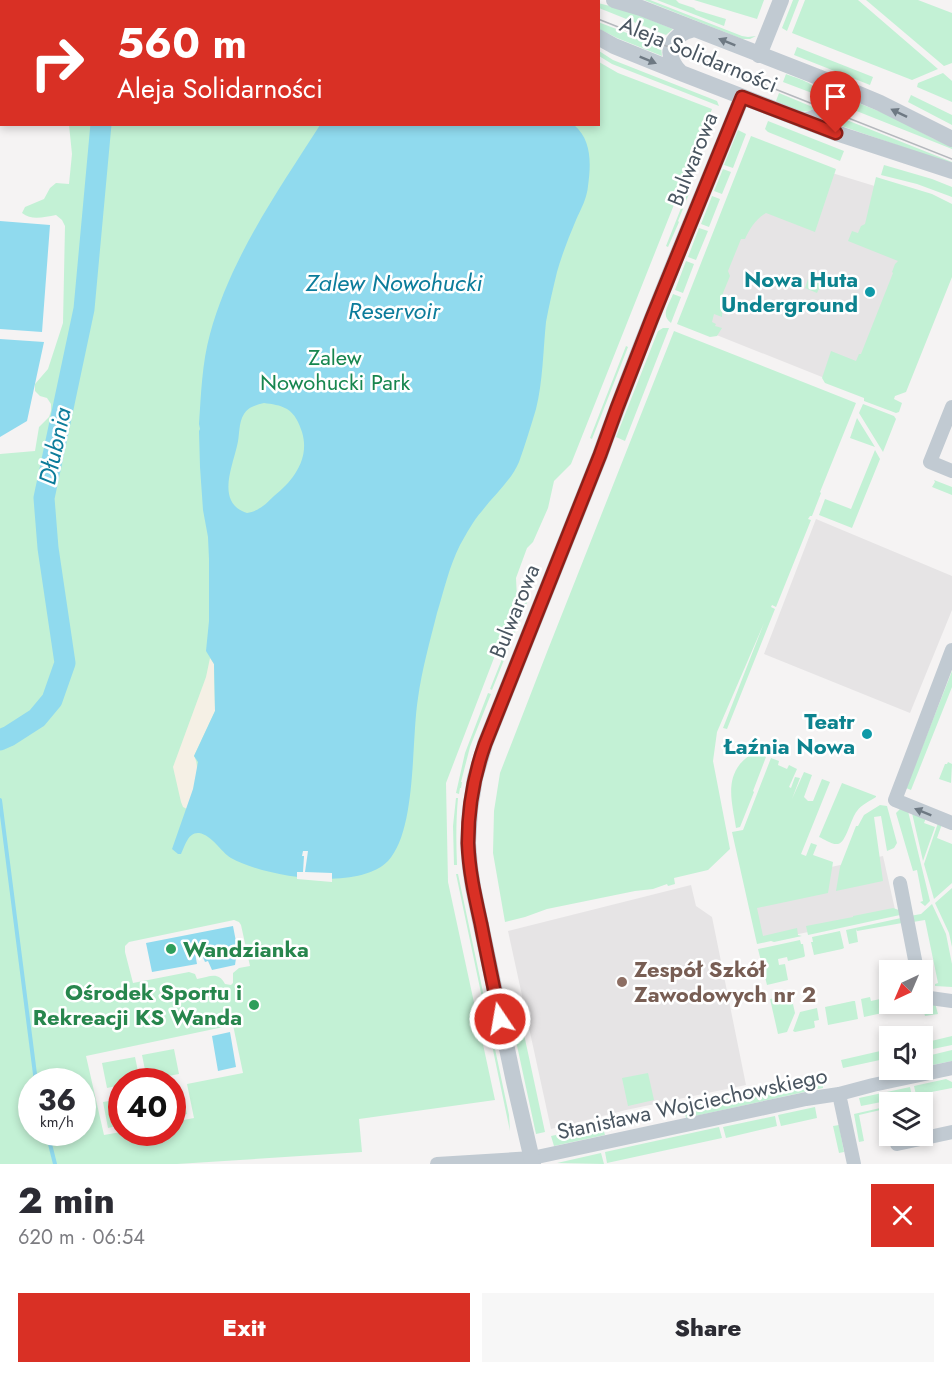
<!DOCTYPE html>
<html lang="en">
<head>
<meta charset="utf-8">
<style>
	body { margin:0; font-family:Jost,sans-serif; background:#f7f7f7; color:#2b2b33; height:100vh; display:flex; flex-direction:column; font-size:22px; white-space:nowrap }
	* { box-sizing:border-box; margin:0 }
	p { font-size:20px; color:#7c7c81 }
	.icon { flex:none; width:33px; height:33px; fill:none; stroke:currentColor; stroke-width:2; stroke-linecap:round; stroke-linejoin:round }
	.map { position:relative; height:1164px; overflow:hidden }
	.side { display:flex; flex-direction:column; background:#fff; flex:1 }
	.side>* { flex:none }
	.banner { position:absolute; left:0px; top:0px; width:600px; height:126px; box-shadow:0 3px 9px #0003; background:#d93025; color:#fff; overflow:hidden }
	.needle { width:39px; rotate:224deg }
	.tools { position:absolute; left:879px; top:960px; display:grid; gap:12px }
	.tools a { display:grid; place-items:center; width:54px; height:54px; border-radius:0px; background:#fff; box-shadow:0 3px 9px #0003; font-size:30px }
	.speed { position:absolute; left:18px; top:1068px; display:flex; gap:12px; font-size:30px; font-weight:700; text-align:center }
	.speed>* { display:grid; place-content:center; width:78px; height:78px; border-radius:50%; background:#fff; box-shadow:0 3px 9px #0003; line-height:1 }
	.speed small { font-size:15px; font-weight:400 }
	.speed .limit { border:9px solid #d22; background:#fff; color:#111 }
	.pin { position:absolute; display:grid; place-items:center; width:51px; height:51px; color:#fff; margin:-62px -26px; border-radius:50% 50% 50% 0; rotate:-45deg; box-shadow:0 0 6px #0007 }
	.pin .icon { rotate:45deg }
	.me { position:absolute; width:66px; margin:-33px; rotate:348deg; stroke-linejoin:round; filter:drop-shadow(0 0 4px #0008) }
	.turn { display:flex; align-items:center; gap:21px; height:126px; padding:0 18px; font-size:27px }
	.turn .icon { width:78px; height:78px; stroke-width:2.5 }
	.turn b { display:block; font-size:42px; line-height:51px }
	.round { display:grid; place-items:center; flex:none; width:63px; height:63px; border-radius:0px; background:#f7f7f7 }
	.head { display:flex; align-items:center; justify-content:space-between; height:102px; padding:0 18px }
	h1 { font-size:36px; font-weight:800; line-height:45px }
	.button { display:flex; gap:12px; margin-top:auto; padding:12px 18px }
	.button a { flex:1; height:69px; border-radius:0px; background:#d93025; color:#fff; font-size:24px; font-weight:800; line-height:69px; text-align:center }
	.button a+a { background:#f7f7f7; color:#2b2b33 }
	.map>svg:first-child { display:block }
</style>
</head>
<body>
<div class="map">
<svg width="952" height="1164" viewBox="0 0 952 1164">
	<rect width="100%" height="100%" fill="#f5f3f3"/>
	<!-- education -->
	<path fill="#e6e4e5" d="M757 150 881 188 910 258 862 393 689 324Z
		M816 519 952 576V610L910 713 764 654Z
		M883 856 896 914 759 942 745 885Z
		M691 885 696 906 712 917 746 1085 626 1110 551 1129 508 931Z"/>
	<!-- green -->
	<path fill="#c3f1d5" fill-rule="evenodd" d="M126 0H461L463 1H125Z
		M644 0H650L742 36 748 37 756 36 750 39H742Z
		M657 0H676L679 3 694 8 696 10 726 19 724 26Z
		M694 0H764L757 19Z
		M793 0H799L787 31 782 28Z
		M805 0H858L938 69 912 80 792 33Z
		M866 0H918L952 13V63L944 66Z
		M598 3 626 10 673 29 666 35 599 8Z
		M598 22 661 46 662 56 617 38 599 29Z
		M797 47 873 77 870 85 794 55Z
		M599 51 613 60 717 101 719 106 612 64 599 56Z
		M599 62 618 73 712 109 571 464 554 481 548 508 533 542 527 548 516 578 517 598 446 783 448 882 495 1100 359 1119 362 1152 177 1164H0V454L35 451 39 427 49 417 51 411V404L47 398 40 396 35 391V384L48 369 63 323 65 226 62 220 56 215C44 217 32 221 22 213L25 207 44 199 50 188 56 183 69 184 72 154 69 125 598 124ZM234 920 239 922 241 925 250 966 239 968 233 973V983L231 985 225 984C218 971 210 977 197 979L195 974 189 972 133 983 125 952V946L129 942ZM233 1025 243 1073 187 1084 194 1118 173 1122 172 1132H121L104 1135 86 1056ZM32 1082H82V1132H32Z
		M943 73 952 81V102L917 87 918 83Z
		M786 74C798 79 816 82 820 96L783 82Z
		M779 93 815 108C803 117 788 106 776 101Z
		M838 95 891 116 932 138 952 147V149L839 104Z
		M911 95 952 115V125L908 102Z
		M834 115 952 162V164L827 121Z
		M768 121 844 151 840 161 768 132 765 129Z
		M738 130 746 134 733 168 724 165Z
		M751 136 836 169 815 232 766 213C756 219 750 228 745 239H741L728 271 730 276 723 293 722 317 714 314 712 322 716 324 715 326 722 328 717 336 710 337 677 324Z
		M884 165 932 179 952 187V197L917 184 881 175Z
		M723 169 731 172 722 194 714 191Z
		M876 177 932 194 952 204V277L906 392 895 396 894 399 902 403 899 412 896 413 864 401V398L825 383 822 378 831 351 856 361 859 354H861L893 273 892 272 895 264 898 261 848 241 852 231 858 233 861 226 865 224Z
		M689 188 691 189 678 221 679 222 668 247 666 246Z
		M712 196 720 199 709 227 701 224Z
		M699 228 708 231 696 260 688 257Z
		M686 261 694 264 683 293 675 290Z
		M808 279 821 284 817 293 805 288Z
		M673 294 681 297 671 323C660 315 669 305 673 294Z
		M663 328H669L625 441 616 437 658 331Z
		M674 331 856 403 820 492 821 493 812 516H810L808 519 811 520 776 607 772 605 771 607 775 609 727 729 723 728 725 723 764 623 717 732 713 761 730 849 708 870 674 878 675 884 668 886 667 884 653 889 635 891 547 909 525 917 505 922 493 853 494 811 500 773 547 652Z
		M626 346 628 347 592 439 590 438Z
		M863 404 894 416 896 419 883 452 859 413Z
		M857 418 875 447 850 438Z
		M875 450 880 459 852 528 819 515 825 499 851 509Z
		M934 480 952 487V495L932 487 935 482Z
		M526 599 528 600 492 690 490 689Z
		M952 671V687L911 790 906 788Z
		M488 693 491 694 470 747 461 782H462L461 788H460L459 794 456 793 465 753Z
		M754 751 766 757 753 791 754 792 740 827 736 828C733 806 725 783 740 764 744 759 750 755 754 751Z
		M771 758 779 761 778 765 787 769 789 765 797 769 789 787 791 788 795 777 800 778 792 799 804 772 812 775 804 797 808 801H813L822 779 830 782 801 854 806 856 811 843 817 845 813 855 833 862 828 893 757 908 763 936 797 928 798 935 802 936 774 942 771 941 757 944 732 832 743 830Z
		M948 762 952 764 951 783 939 779 945 764H947Z
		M842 783 876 796V797C870 801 861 805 857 811 851 818 846 843 838 844 832 845 824 839 819 837Z
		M456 798H458C456 819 456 842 457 865H454L453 826Z
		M880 805 887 806 897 843 894 848 887 851 881 816 874 817 883 881 836 891 840 867 856 826H858L864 815Z
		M900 809 908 811 930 901 925 906 920 902 923 901 917 870 913 871 896 813Z
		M912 813 926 818 924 823 935 827 923 861Z
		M938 823 942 824 937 838 952 844V883L934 899 924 864Z
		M456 874H458L509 1115 510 1131Z
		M952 888V947L949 933 935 903Z
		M932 904 946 934 952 964V987L935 986V984L938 983 925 920 913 922 910 916 921 914Z
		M893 908 899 910 900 915 808 935 806 926 853 917V918V916Z
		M901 918 902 923 857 931 856 929 858 942 849 944 846 930Z
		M840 931 844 948 842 949 814 955 811 942H813L812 937Z
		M800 940 801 944H803L805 956 804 957 788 961 787 957 778 959 779 965 785 964 788 980 767 985 758 949Z
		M791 995 795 1013 787 1032 778 1034 770 999Z
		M870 997 871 1001 889 997 890 1004 895 1005 908 1004 905 1008 864 1017 861 999Z
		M853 1001H855L858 1019 828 1025 825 1007Z
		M935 1003 938 1014 925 1016 922 1004Z
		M817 1008 819 1020 814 1021 815 1027 814 1028 795 1032 793 1031 800 1012Z
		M522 1025 545 1132 536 1134 513 1027Z
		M952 1036V1045L923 1051V1043Z
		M174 1049 179 1074 147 1080 142 1055Z
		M889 1049V1058L843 1068 841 1060Z
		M952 1050V1061L923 1067V1057Z
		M135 1057 140 1081 122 1082 121 1085 107 1088 102 1063Z
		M648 1073 654 1100 628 1106 622 1078Z
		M823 1078 825 1086H823V1088L686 1118 684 1108Z
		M946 1079 952 1082V1088L916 1095 914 1086Z
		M910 1087 912 1096 861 1106 859 1098Z
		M182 1089 187 1114 173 1116V1090Z
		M121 1099V1125L108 1128 103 1102Z
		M889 1106V1108L859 1115 864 1141 859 1142 854 1114Z
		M815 1107 817 1118 781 1126 778 1115Z
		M775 1116 777 1126 726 1138 723 1127Z
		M602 1125 605 1135 554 1146 551 1136Z
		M839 1125 844 1152 839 1153 833 1126Z
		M719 1127 722 1138 607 1163 605 1152Z
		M601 1153 604 1164 557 1163Z"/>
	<!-- sand -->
	<path fill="#f5f0e5" d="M210 658 214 664 215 711 194 756C202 770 192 793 187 809L183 807 181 802 173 767 206 677Z"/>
	<!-- water -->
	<path fill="#90daee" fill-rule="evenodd" d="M320 125H574C592 140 591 164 588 186 587 198 581 209 576 220 569 237 562 254 557 272 553 289 549 305 546 322 543 351 543 381 536 409 531 426 525 445 519 462 511 481 494 495 482 511 473 521 467 533 460 545 449 567 444 590 437 613 430 641 422 669 418 698 411 741 417 830 388 861 358 892 265 877 231 858 221 852 212 835 199 833 188 832 185 846 181 854H178L172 849 193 789 198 762 194 756 215 711 214 664 206 651 209 621V559L208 537 203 510 200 467 199 431 200 429 199 424C201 394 202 363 210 334 231 257 278 191 320 125ZM264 403C272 404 280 405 287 409 295 414 299 423 302 432 310 458 294 480 274 496 266 504 259 511 247 513 216 503 232 468 237 446 240 436 238 423 244 414 248 407 256 405 264 403Z
		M0 221 50 225 42 332 0 329Z
		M0 339 44 342 27 421 0 437Z
		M233 926 239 957 236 958 235 965 212 970 208 961 205 962 196 941 193 942 197 964 152 972 146 943Z
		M230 1032 236 1067 218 1071 212 1036Z"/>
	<!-- pier -->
	<path fill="#f5f3f3" d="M303 851H308L305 872 332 873V882L297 879V872H303L304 856H302Z"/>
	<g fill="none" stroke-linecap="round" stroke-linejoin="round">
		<!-- stream -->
		<path stroke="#90daee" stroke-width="4" d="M11 744 12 734
			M0 800 36 1082
			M47 1132 55 1164"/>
		<!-- river -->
		<path stroke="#90daee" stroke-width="21" d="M165 2 167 0
			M0 740 9 736 37 718 52 700 65 663 48 548 44 498 84 309 101 124"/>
		<!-- minor -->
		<path stroke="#c1cad2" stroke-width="14" d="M98 2 103 0
			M0 19 2 18
			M952 407 930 462 952 471
			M952 650 895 800 952 823
			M900 883 917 970
			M922 995 923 997 952 1001
			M839 1094 854 1164
			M897 1144 952 1132
			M437 1164 532 1158 806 1099 839 1094 873 1085 952 1068"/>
		<!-- tertiary -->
		<path stroke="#c1cad2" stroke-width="16" d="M522 0 526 2
			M614 0 641 8 818 77 880 103 952 139
			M598 37 614 46 681 73 836 133 952 171
			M759 55 781 0
			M681 73C662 54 670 35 694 29
			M803 121C830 116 835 98 818 77
			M533 1164 514 1082 473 887 470 867 468 843 470 810 475 778 485 744 600 455C643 334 694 216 742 97"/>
		<!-- tram -->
		<path stroke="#b5b8bd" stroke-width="1.5" d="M551 0 555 2
			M568 0 572 2
			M598 19 952 159"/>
	</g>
	<!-- one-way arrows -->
	<defs><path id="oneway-solid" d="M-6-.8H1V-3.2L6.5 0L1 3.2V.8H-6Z" transform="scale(1.5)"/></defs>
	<g fill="#6e7983">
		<use href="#oneway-solid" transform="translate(727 42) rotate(-158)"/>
		<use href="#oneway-solid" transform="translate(648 60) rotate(22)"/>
		<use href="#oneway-solid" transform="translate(899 113) rotate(-154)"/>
		<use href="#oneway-solid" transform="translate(923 812) rotate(-158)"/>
	</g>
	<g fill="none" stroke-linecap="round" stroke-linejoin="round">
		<defs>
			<path id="route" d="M500 1019C494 987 487 956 481 924 475 897 469 871 468 843 468 809 474 775 485 744L600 455 617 408 652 318 742 97 836 133"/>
		</defs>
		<!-- route casing -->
		<use href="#route" stroke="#8d1f18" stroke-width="15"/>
		<!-- route -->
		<use href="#route" stroke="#d93025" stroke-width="10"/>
	</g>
	<!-- markers -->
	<g fill="#0f9aa8" stroke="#fff" stroke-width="2">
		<circle cx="870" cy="292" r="6"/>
		<circle cx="867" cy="734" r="6"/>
	</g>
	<g fill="#2e9e5b" stroke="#fff" stroke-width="2">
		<circle cx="171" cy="949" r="6"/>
		<circle cx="254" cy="1005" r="6"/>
	</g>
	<circle fill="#8d6e63" stroke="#fff" stroke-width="2" cx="622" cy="982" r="6"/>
	<g text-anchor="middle" stroke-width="5" stroke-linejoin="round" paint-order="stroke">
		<!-- street labels -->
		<g font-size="22" fill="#4a5661" stroke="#fff">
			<text transform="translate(699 54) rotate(22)" y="8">Aleja Solidarności</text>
			<text transform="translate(692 159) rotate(-68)" y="8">Bulwarowa</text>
			<text transform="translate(514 611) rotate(-68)" y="8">Bulwarowa</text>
			<text transform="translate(692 1103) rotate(-12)" y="8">Stanisława Wojciechowskiego</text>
		</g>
		<!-- culture labels -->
		<g font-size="22" font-weight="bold" fill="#0d838f" stroke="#fff" text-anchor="end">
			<text x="858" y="287">Nowa Huta<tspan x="858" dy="25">Underground</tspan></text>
			<text x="855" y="729">Teatr<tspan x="855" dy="25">Łaźnia Nowa</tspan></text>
		</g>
		<!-- park labels -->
		<g font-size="22" fill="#17864f" stroke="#fff">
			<text x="335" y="365">Zalew<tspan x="335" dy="25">Nowohucki Park</tspan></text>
		</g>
		<!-- leisure labels -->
		<g font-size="22" font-weight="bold" fill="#27864d" stroke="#fff" text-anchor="start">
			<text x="183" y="957">Wandzianka</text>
			<text x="242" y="1000" text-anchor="end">Ośrodek Sportu i<tspan x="242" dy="25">Rekreacji KS Wanda</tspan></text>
		</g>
		<!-- education labels -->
		<g font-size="22" font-weight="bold" fill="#785e54" stroke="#fff" text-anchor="start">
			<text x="634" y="977">Zespół Szkół<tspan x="634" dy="25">Zawodowych nr 2</tspan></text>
		</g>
		<!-- water labels -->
		<g font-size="24" font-style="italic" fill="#0c7c9b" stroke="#fff">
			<text x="394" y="291">Zalew Nowohucki<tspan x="394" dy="28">Reservoir</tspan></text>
			<text transform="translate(55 446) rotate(-78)" y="8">Dłubnia</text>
		</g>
	</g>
</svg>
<div class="tools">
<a><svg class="needle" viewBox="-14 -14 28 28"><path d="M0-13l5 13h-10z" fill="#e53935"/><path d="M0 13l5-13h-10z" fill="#7c7c81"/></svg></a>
<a><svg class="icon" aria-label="sound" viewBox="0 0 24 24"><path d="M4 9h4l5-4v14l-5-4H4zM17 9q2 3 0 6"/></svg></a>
<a><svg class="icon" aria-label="layers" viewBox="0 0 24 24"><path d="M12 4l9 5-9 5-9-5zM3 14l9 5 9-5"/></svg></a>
</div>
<div class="speed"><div>36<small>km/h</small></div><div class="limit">40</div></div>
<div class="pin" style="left:836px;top:133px;background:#d93025"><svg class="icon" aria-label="arrive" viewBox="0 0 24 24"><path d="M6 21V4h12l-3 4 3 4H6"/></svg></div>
<svg class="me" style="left:500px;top:1019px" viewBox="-20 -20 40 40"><circle r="17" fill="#d93025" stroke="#fff" stroke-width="3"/><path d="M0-11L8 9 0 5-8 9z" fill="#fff"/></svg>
<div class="banner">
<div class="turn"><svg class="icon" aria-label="right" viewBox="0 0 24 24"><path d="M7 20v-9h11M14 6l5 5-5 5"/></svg><div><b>560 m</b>Aleja Solidarności</div></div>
</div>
</div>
<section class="side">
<div class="head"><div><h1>2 min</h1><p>620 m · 06:54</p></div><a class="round" style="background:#d93025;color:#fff"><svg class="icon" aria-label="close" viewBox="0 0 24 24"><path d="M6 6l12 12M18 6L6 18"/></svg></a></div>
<div class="button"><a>Exit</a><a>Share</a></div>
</section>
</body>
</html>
